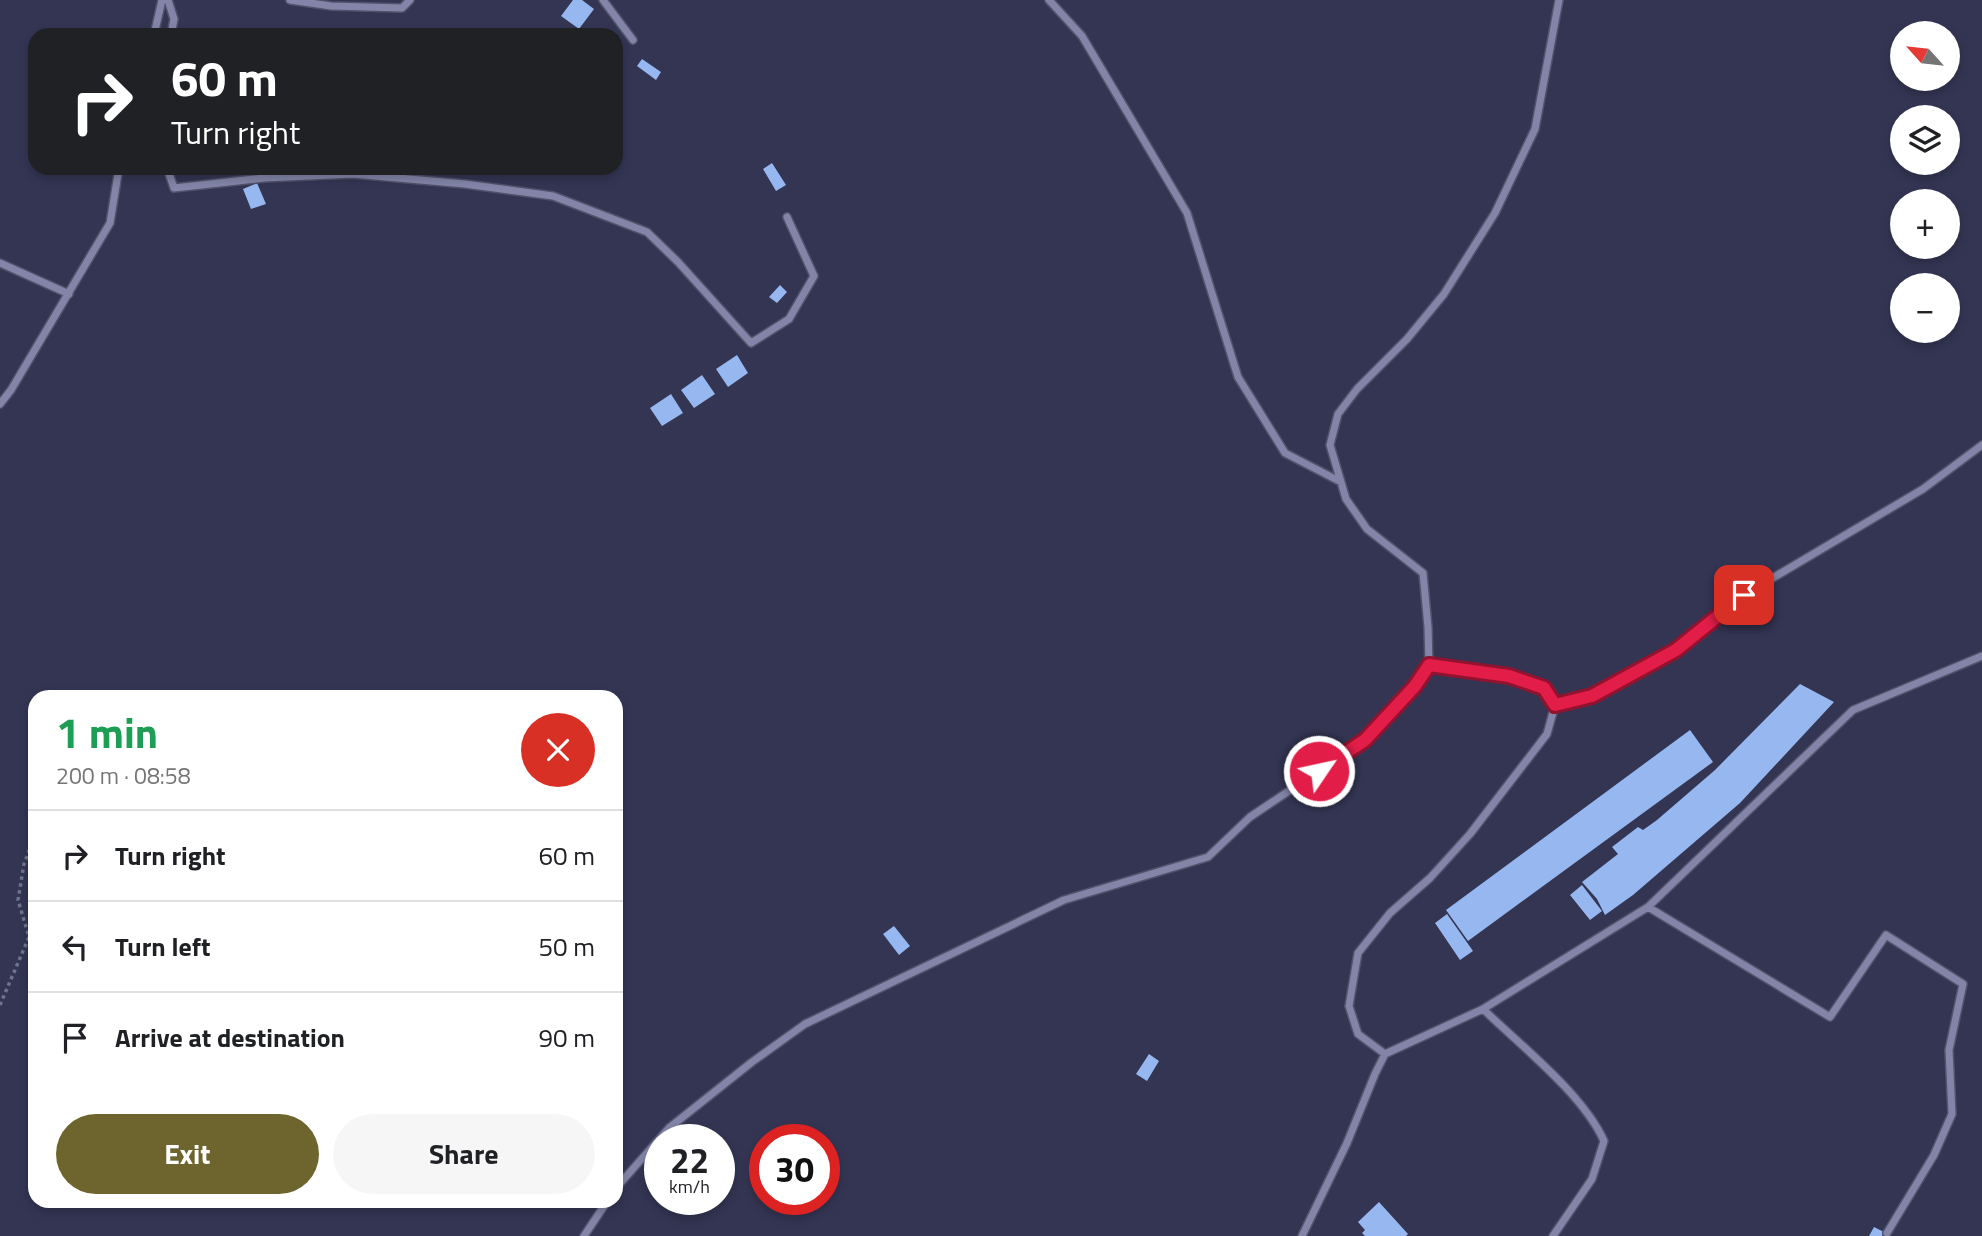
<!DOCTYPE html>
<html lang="en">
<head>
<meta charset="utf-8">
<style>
	body { margin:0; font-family:"Titillium Web",sans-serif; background:#f6f6f6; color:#202124; height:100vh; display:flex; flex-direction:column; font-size:26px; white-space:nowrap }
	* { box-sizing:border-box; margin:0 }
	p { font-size:23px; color:#757577 }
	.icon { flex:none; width:38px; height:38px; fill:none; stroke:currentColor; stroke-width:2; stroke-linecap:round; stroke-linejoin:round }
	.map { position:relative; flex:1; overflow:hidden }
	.details { position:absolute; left:28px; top:690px; width:595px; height:518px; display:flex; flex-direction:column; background:#fff; border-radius:21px; box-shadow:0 4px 10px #0003 }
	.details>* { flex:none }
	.hud { position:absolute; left:28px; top:28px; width:595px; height:147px; border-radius:21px; box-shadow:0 4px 10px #0003; background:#202124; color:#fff; overflow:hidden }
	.needle { width:46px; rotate:297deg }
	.fabs { position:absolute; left:1890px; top:21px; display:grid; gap:14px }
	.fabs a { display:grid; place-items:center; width:70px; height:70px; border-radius:50%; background:#fff; box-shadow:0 4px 10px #0003; font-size:35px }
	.speed { position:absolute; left:644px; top:1124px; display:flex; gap:14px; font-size:35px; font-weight:700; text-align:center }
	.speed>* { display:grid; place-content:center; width:91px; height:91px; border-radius:50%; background:#fff; box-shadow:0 4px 10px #0003; line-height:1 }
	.speed small { font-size:18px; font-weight:400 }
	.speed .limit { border:10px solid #d22; background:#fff; color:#111 }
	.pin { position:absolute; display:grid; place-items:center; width:60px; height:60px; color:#fff; margin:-30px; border-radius:14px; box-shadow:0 4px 10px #0006 }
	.me { position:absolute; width:77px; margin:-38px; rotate:56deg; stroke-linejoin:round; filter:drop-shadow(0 0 5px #0008) }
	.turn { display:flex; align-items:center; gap:24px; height:147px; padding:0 28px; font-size:32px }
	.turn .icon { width:91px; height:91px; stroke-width:2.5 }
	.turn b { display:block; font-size:49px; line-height:60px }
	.round { display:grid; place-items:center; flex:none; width:74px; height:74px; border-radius:37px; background:#f6f6f6 }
	.summary { display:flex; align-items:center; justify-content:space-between; height:119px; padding:0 28px }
	h1 { font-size:42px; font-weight:700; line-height:52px; color:#1e9e55 }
	.primary-button { display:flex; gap:14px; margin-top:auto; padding:14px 28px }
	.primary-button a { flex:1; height:80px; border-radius:42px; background:#6d652d; color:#fff; font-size:28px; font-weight:700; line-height:80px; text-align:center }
	.primary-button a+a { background:#f6f6f6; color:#202124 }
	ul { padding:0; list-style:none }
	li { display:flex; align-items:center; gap:21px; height:91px; padding:0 28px; border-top:2px solid #e0e0e0 }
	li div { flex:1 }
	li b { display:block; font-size:26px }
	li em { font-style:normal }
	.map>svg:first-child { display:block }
</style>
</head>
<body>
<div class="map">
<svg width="1982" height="1236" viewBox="0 0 1982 1236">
	<rect width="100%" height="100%" fill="#333553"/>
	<!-- building -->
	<path fill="#96b7ef" d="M573 0H582L594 9 579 29 561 16Z
		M642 59 661 72 656 80 637 66Z
		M772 163 786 185 776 191 763 169Z
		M257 183 266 204 251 209 243 189Z
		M780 285 787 292 777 303 769 297Z
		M737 355 748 373 728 387 716 369Z
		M702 375 715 394 694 408 681 390Z
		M671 394 683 413 662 426 650 408Z
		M1800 684 1834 702 1740 803 1633 895 1605 915 1597 899 1582 882 1618 854 1612 847 1638 827 1643 830 1657 820 1715 770Z
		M1690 730 1713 762 1468 941 1446 910Z
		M1582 885 1602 911 1590 920 1570 895Z
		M1447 914 1473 951 1460 960 1435 923Z
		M894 926 910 946 899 955 883 934Z
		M1149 1054 1159 1061 1147 1081 1136 1074Z
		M1379 1202 1408 1234 1406 1236H1365L1362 1233 1365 1230 1358 1222Z
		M1874 1227 1884 1232 1882 1236H1869Z"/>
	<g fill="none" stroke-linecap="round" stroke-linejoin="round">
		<defs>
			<path id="minor" d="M168 0 174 19 171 35
				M290 0 331 6 402 8 410 0
				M603 0 633 40
				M1049 0 1082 36 1187 213 1238 377 1285 453 1341 482
				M154 35 162 0
				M167 168 174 188 264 178 353 174 465 184 553 196 647 232 678 262 751 343 789 319 814 276 787 217
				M0 263 69 294
				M0 404 11 390 110 223 119 168
				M1555 705 1592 696 1676 650 1744 595 1923 489 1982 445
				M1648 907 1853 710 1982 656
				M1483 1009 1648 907 1830 1017 1886 935 1963 984 1949 1050 1952 1114 1934 1155 1887 1233
				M1385 1054 1358 1034 1349 1006 1358 953 1390 913 1430 878 1470 834 1547 734 1555 705 1544 688 1509 676 1429 665
				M616 1188 669 1128 752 1062 805 1024 1064 900 1208 857 1250 817 1365 740 1415 686 1429 665 1428 627 1423 573 1367 529 1346 499 1330 445 1338 414 1357 389 1407 339 1444 294 1495 213 1535 129 1559 0
				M584 1236 608 1200
				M1302 1236 1347 1143 1375 1074 1385 1054 1483 1009C1520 1045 1583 1094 1604 1141L1592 1179 1553 1236"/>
		</defs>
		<!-- minor casing -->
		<use href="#minor" stroke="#51526b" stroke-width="10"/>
		<!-- path -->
		<path stroke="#71738d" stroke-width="3.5" stroke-dasharray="3.5 3.5" stroke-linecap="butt" d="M0 1005 29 937 18 900 24 864 35 835"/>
		<!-- minor -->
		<use href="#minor" stroke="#8285a8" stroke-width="7"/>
	</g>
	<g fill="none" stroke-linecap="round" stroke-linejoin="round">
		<defs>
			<path id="route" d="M1319 771 1365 740 1415 686 1429 665 1509 676 1544 688 1555 705 1592 696 1676 650 1744 595"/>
		</defs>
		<!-- route casing -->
		<use href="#route" stroke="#92132f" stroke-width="18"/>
		<!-- route -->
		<use href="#route" stroke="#e11d48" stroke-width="12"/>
	</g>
</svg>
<div class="fabs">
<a><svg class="needle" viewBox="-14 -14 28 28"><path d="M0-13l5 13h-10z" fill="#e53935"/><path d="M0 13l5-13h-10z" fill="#757577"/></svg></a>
<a><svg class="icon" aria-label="layers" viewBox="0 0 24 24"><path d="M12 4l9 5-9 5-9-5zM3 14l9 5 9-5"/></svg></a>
<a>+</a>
<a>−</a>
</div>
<div class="speed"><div>22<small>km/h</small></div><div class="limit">30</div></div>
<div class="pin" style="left:1744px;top:595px;background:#d93025"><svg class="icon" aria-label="arrive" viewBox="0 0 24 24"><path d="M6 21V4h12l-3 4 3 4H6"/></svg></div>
<svg class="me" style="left:1319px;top:771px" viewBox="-20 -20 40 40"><circle r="17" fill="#e11d48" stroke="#fff" stroke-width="3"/><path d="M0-11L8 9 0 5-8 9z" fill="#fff"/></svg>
<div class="hud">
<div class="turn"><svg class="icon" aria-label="right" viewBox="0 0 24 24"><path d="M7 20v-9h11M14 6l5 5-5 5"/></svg><div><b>60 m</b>Turn right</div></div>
</div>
<section class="details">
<div class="summary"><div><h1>1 min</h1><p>200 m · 08:58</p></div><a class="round" style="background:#d93025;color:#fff"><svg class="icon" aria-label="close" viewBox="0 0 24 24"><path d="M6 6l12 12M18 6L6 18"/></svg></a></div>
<ul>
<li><svg class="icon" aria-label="right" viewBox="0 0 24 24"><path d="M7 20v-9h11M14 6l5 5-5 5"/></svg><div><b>Turn right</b></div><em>60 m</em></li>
<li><svg class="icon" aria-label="left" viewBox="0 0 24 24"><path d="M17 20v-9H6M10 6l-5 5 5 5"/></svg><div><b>Turn left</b></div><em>50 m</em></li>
<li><svg class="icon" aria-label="arrive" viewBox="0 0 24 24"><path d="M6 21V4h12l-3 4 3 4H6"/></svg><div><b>Arrive at destination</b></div><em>90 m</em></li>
</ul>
<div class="primary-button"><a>Exit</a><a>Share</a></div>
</section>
</div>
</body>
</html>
